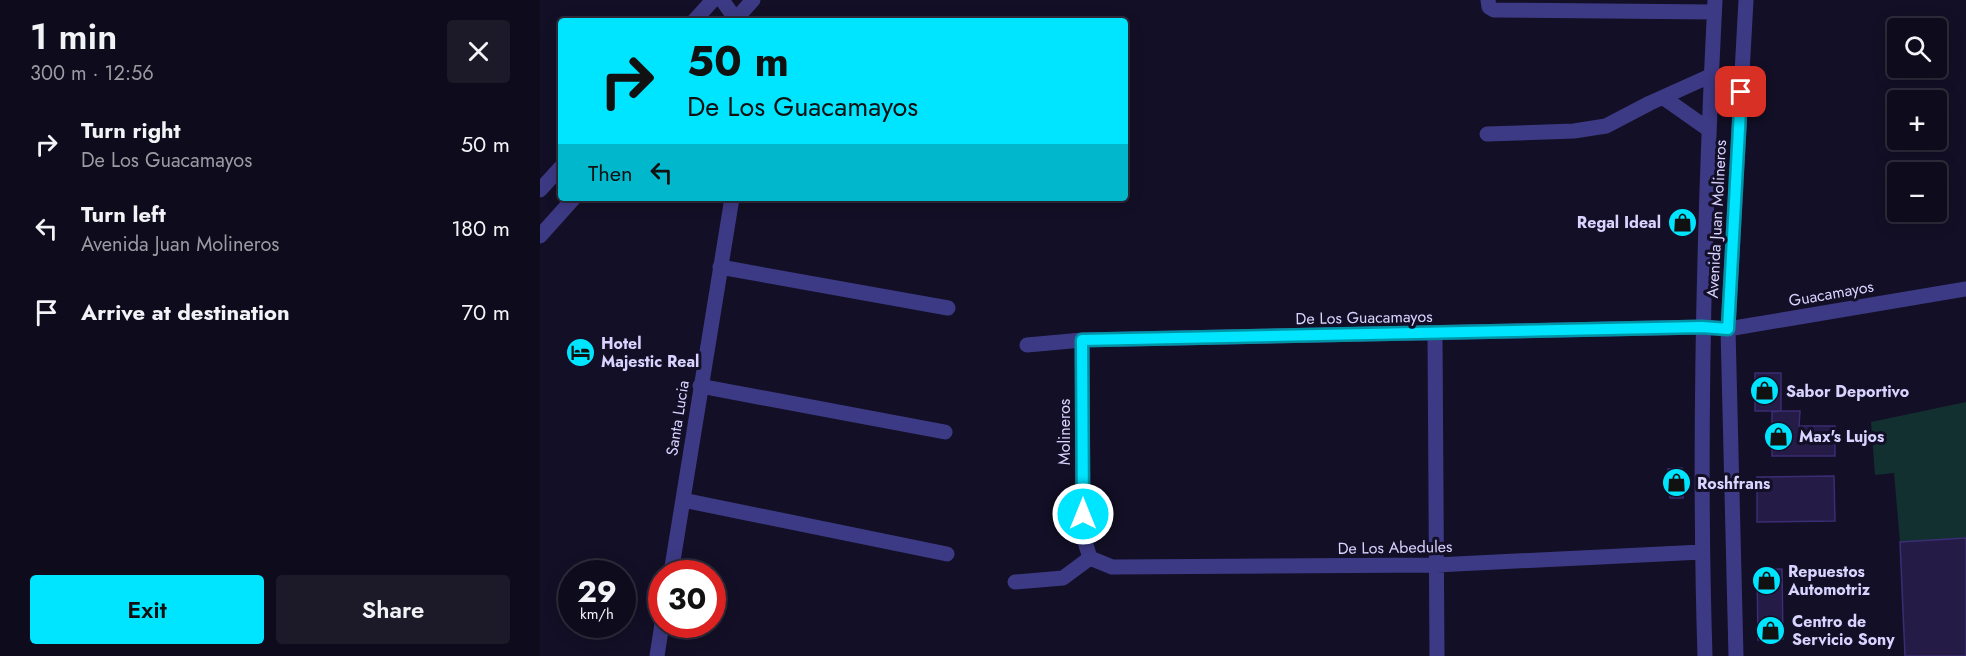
<!DOCTYPE html>
<html lang="en">
<head>
<meta charset="utf-8">
<style>
	body { margin:0; font-family:Jost,sans-serif; background:#1c1929; color:#f1f3f6; height:100vh; display:flex; flex-direction:column; font-size:22px; white-space:nowrap }
	* { box-sizing:border-box; margin:0 }
	p { font-size:20px; color:#9b9ba3 }
	.icon { flex:none; width:33px; height:33px; fill:none; stroke:currentColor; stroke-width:2; stroke-linecap:round; stroke-linejoin:round }
	.map { position:relative; flex:1; overflow:hidden }
	.side { display:flex; flex-direction:column; background:#0e0b1c; width:540px }
	.side>* { flex:none }
	.top-card { position:absolute; left:18px; top:18px; width:570px; height:183px; border-radius:6px; box-shadow:0 3px 15px #0003,0 0 0 2px #2e2b3b; background:#00e5ff; color:#111; overflow:hidden }
	.fabs { position:absolute; left:1347px; top:18px; display:grid; gap:12px }
	.fabs a { display:grid; place-items:center; width:60px; height:60px; border-radius:6px; background:#0e0b1c; box-shadow:0 3px 15px #0003,0 0 0 2px #2e2b3b; font-size:30px }
	.speed { position:absolute; left:18px; top:560px; display:flex; gap:12px; font-size:30px; font-weight:700; text-align:center }
	.speed>* { display:grid; place-content:center; width:78px; height:78px; border-radius:50%; background:#0e0b1c; box-shadow:0 3px 15px #0003,0 0 0 2px #2e2b3b; line-height:1 }
	.speed small { font-size:15px; font-weight:400 }
	.speed .limit { border:9px solid #d22; background:#fff; color:#111 }
	.pin { position:absolute; display:grid; place-items:center; width:51px; height:51px; color:#fff; margin:-26px; border-radius:12px; box-shadow:0 3px 9px #0006 }
	.me { position:absolute; width:66px; margin:-33px; rotate:0deg; stroke-linejoin:round; filter:drop-shadow(0 0 4px #0008) }
	.turn { display:flex; align-items:center; gap:21px; height:126px; padding:0 30px; font-size:27px }
	.turn .icon { width:78px; height:78px; stroke-width:2.5 }
	.turn b { display:block; font-size:42px; line-height:51px }
	.then { display:flex; align-items:center; height:57px; padding:0 30px; background:#0003; gap:12px; font-size:22px }
	.round { display:grid; place-items:center; flex:none; width:63px; height:63px; border-radius:6px; background:#1c1929 }
	.head { display:flex; align-items:center; justify-content:space-between; height:102px; padding:0 30px }
	h1 { font-size:36px; font-weight:600; line-height:45px }
	.action { display:flex; gap:12px; margin-top:auto; padding:12px 30px }
	.action a { flex:1; height:69px; border-radius:6px; background:#00e5ff; color:#111; font-size:24px; font-weight:600; line-height:69px; text-align:center }
	.action a+a { background:#1c1929; color:#f1f3f6 }
	ul { padding:0; list-style:none }
	li { display:flex; align-items:center; gap:18px; height:84px; padding:0 30px }
	li div { flex:1 }
	li b { display:block; font-size:22px }
	li em { font-style:normal }
	main { display:flex; flex:1; min-height:0 }
	.map>svg:first-child { display:block }
</style>
</head>
<body>
<main>
<section class="side">
<div class="head"><div><h1>1 min</h1><p>300 m · 12:56</p></div><a class="round"><svg class="icon" aria-label="close" viewBox="0 0 24 24"><path d="M6 6l12 12M18 6L6 18"/></svg></a></div>
<ul>
<li><svg class="icon" aria-label="right" viewBox="0 0 24 24"><path d="M7 20v-9h11M14 6l5 5-5 5"/></svg><div><b>Turn right</b><p>De Los Guacamayos</p></div><em>50 m</em></li>
<li><svg class="icon" aria-label="left" viewBox="0 0 24 24"><path d="M17 20v-9H6M10 6l-5 5 5 5"/></svg><div><b>Turn left</b><p>Avenida Juan Molineros</p></div><em>180 m</em></li>
<li><svg class="icon" aria-label="arrive" viewBox="0 0 24 24"><path d="M6 21V4h12l-3 4 3 4H6"/></svg><div><b>Arrive at destination</b></div><em>70 m</em></li>
</ul>
<div class="action"><a>Exit</a><a>Share</a></div>
</section>
<div class="map">
<svg width="1426" height="656" viewBox="0 0 1426 656">
	<rect width="100%" height="100%" fill="#130f26"/>
	<!-- green -->
	<path fill="#12302f" d="M1426 402V538L1360 542 1354 473 1335 475 1331 422Z"/>
	<!-- building -->
	<path fill="#241b47" stroke="#3b2d73" stroke-width="1.5" d="M1138 214H1146V230H1137Z
		M1215 373H1241V411H1215Z
		M1241 411H1260L1259 426H1295V456H1232V412Z
		M1142 468 1143 498H1130L1128 469Z
		M1294 476 1295 521 1217 522V477Z
		M1426 538V656H1365L1360 542Z
		M1242 569 1243 639 1218 640 1217 570Z"/>
	<g fill="none" stroke-linecap="round" stroke-linejoin="round">
		<!-- minor -->
		<path stroke="#3d3a85" stroke-width="15" d="M182 0 197 21
			M948 0 949 7 954 10 1174 12
			M154 21 173 0
			M194 21 213 0
			M1124 98 1168 129
			M947 134 1034 131 1066 126 1110 103 1170 76
			M0 190 21 167
			M0 236 34 198
			M180 267 408 308
			M895 334 897 656
			M542 340 543 535 550 558
			M487 345 542 340 1162 327 1188 329 1426 289
			M160 386 405 432
			M143 500 407 554
			M550 558 572 567 896 565 1162 552
			M131 573 192 198
			M475 582 523 578 550 558
			M117 656 122 624
			M1165 656C1158 437 1164 219 1175 0
			M1196 656 1188 329 1206 0"/>
	</g>
	<g fill="none" stroke-linecap="round" stroke-linejoin="round">
		<defs>
			<path id="route" d="M543 514 542 340 1162 327 1188 329 1201 92"/>
		</defs>
		<!-- route casing -->
		<use href="#route" stroke="#0095a6" stroke-width="15"/>
		<!-- route -->
		<use href="#route" stroke="#00e5ff" stroke-width="10"/>
	</g>
	<!-- icons -->
	<defs>
		<symbol id="shop-disc" viewBox="-11 -11 22 22"><circle r="9.5" fill="#00e5ff" stroke="#130f26"/><path d="M-5-2.5h2.3a2.7 3.5 0 0 1 5.4 0H5L5.5 6h-11ZM-1.5-2.5h3a1.5 2.3 0 0 0-3 0Z" fill="#111"/></symbol>
		<symbol id="hotel-disc" viewBox="-11 -11 22 22"><circle r="9.5" fill="#00e5ff" stroke="#130f26"/><path d="M-6-4.5h1.5V1H6V5H4.5V3h-9V5H-6ZM-4 0a1.8 1.8 0 1 1 3.6 0ZM.5 0V-2.5h3Q6-2.5 6 0Z" fill="#111"/></symbol>
	</defs>
	<g fill-rule="evenodd">
		<use href="#shop-disc" x="1126" y="206" width="33" height="33"/>
		<use href="#hotel-disc" x="24" y="336" width="33" height="33"/>
		<use href="#shop-disc" x="1208" y="374" width="33" height="33"/>
		<use href="#shop-disc" x="1222" y="420" width="33" height="33"/>
		<use href="#shop-disc" x="1120" y="466" width="33" height="33"/>
		<use href="#shop-disc" x="1210" y="564" width="33" height="33"/>
		<use href="#shop-disc" x="1214" y="614" width="33" height="33"/>
	</g>
	<g text-anchor="middle" stroke-width="6" stroke-linejoin="round" paint-order="stroke">
		<!-- street labels -->
		<g font-size="16" fill="#d9d4ff" stroke="#130f26">
			<text transform="translate(1176 219) rotate(-87)" y="6">Avenida Juan Molineros</text>
			<text transform="translate(1291 293) rotate(-10)" y="6">Guacamayos</text>
			<text transform="translate(824 317) rotate(-1)" y="6">De Los Guacamayos</text>
			<text transform="translate(137 418) rotate(-81)" y="6">Santa Lucia</text>
			<text transform="translate(524 432) rotate(-90)" y="6">Molineros</text>
			<text transform="translate(855 547) rotate(-1)" y="6">De Los Abedules</text>
		</g>
		<!-- poi labels -->
		<g font-size="16" font-weight="bold" fill="#d9d4ff" stroke="#130f26" text-anchor="start">
			<text x="1121" y="228" text-anchor="end">Regal Ideal</text>
			<text x="61" y="349">Hotel<tspan x="61" dy="18">Majestic Real</tspan></text>
			<text x="1246" y="397">Sabor Deportivo</text>
			<text x="1259" y="442">Max's Lujos</text>
			<text x="1157" y="489">Roshfrans</text>
			<text x="1248" y="577">Repuestos<tspan x="1248" dy="18">Automotriz</tspan></text>
			<text x="1252" y="627">Centro de<tspan x="1252" dy="18">Servicio Sony</tspan></text>
		</g>
	</g>
</svg>
<div class="fabs">
<a><svg class="icon" aria-label="search" viewBox="0 0 24 24"><circle cx="10" cy="10" r="6"/><path d="M15 15l6 6"/></svg></a>
<a>+</a>
<a>−</a>
</div>
<div class="speed"><div>29<small>km/h</small></div><div class="limit">30</div></div>
<div class="pin" style="left:1201px;top:92px;background:#d93025"><svg class="icon" aria-label="arrive" viewBox="0 0 24 24"><path d="M6 21V4h12l-3 4 3 4H6"/></svg></div>
<svg class="me" style="left:543px;top:514px" viewBox="-20 -20 40 40"><circle r="17" fill="#00e5ff" stroke="#fff" stroke-width="3"/><path d="M0-11L8 9 0 5-8 9z" fill="#fff"/></svg>
<div class="top-card">
<div class="turn"><svg class="icon" aria-label="right" viewBox="0 0 24 24"><path d="M7 20v-9h11M14 6l5 5-5 5"/></svg><div><b>50 m</b>De Los Guacamayos</div></div>
<div class="then">Then<svg class="icon" aria-label="left" viewBox="0 0 24 24"><path d="M17 20v-9H6M10 6l-5 5 5 5"/></svg></div>
</div>
</div>
</main>
</body>
</html>
